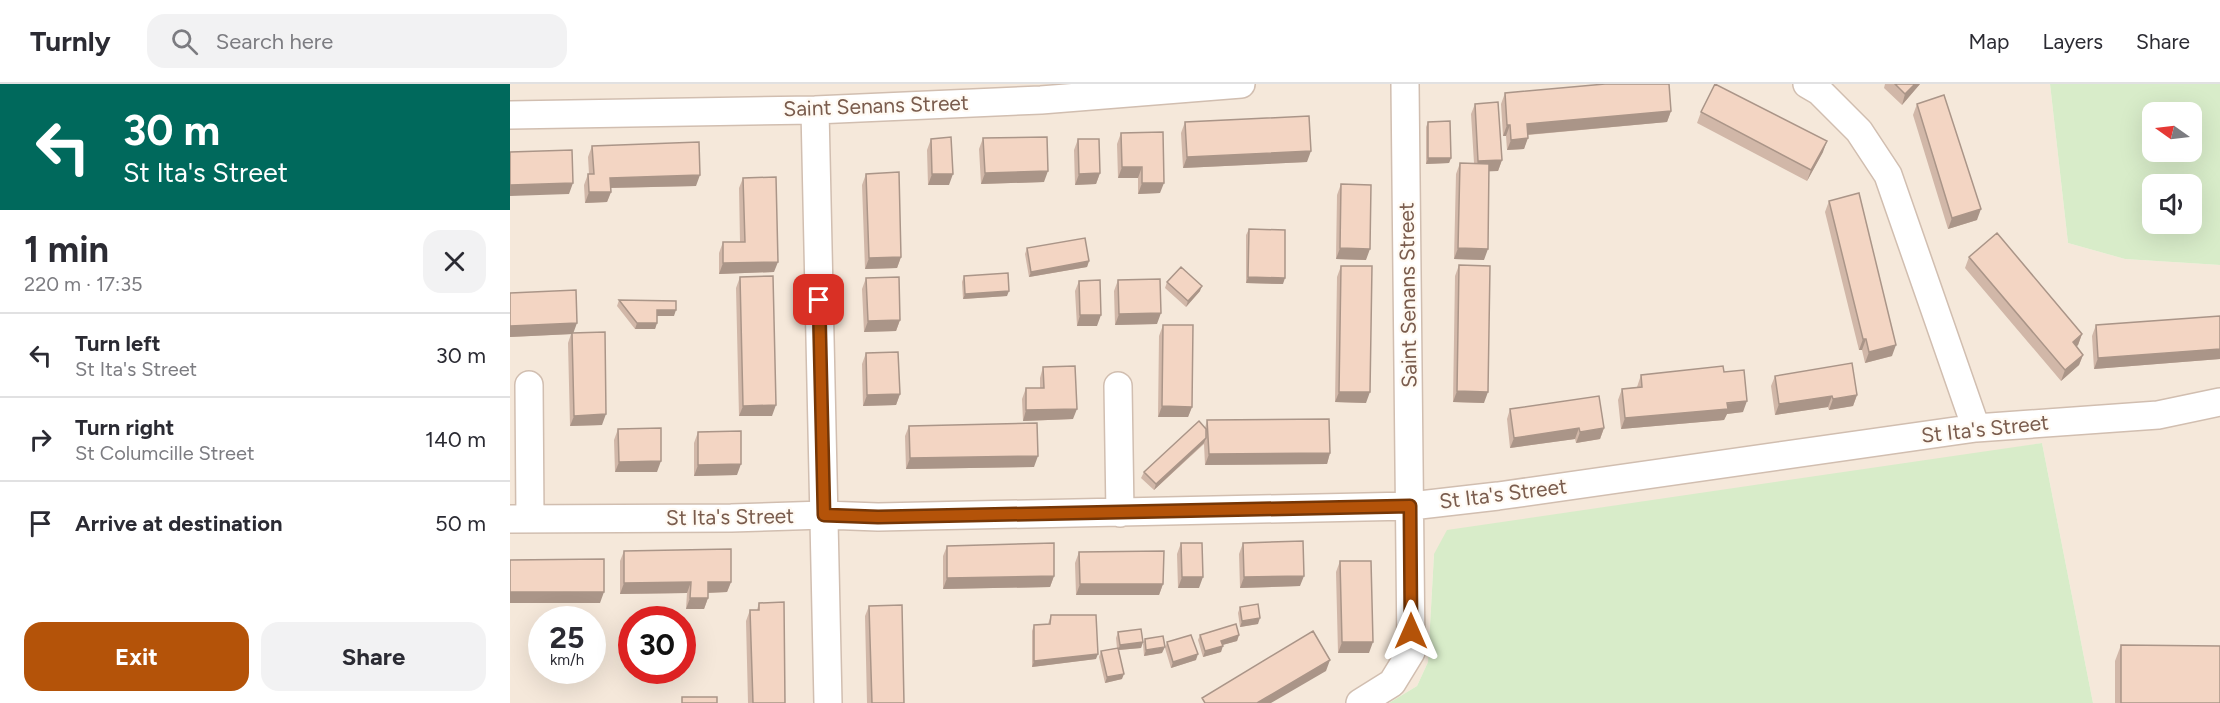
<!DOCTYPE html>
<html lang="en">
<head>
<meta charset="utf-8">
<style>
	body { margin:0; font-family:Figtree,sans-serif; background:#f2f2f3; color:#2b2b33; height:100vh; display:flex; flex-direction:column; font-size:22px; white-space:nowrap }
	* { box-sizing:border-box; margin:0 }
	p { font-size:20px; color:#7c7c81 }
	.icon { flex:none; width:33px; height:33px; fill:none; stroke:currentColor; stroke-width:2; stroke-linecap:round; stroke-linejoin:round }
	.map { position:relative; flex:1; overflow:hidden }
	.details { display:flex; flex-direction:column; background:#fff; width:510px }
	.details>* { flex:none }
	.guide { background:#00695c; color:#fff; overflow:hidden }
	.needle { width:39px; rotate:284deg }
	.controls { position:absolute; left:1632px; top:18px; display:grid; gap:12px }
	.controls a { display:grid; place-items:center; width:60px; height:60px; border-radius:12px; background:#fff; box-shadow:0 6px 24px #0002; font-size:30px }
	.speed { position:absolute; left:18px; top:522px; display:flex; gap:12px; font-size:30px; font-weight:700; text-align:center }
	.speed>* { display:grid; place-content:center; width:78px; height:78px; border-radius:50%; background:#fff; box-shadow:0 6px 24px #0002; line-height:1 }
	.speed small { font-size:15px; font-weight:400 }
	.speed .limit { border:9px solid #d22; background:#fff; color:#111 }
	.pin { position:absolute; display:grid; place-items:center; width:51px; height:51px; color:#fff; margin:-26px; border-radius:12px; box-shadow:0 3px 9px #0006 }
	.me { position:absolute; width:66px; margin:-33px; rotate:0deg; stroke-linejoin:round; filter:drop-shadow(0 0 4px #0008) }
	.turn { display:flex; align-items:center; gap:21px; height:126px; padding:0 24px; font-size:27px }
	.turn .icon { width:78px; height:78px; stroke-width:2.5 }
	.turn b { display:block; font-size:42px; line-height:51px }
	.round { display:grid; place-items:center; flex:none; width:63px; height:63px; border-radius:18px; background:#f2f2f3 }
	.overview { display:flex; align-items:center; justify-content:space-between; height:102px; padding:0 24px }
	h1 { font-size:36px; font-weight:700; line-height:45px }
	.action { display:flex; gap:12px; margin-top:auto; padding:12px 24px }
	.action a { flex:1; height:69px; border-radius:18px; background:#b45309; color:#fff; font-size:24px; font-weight:700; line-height:69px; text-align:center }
	.action a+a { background:#f2f2f3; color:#2b2b33 }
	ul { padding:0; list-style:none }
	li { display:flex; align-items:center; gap:18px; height:84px; padding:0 24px; border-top:2px solid #e1e1e2 }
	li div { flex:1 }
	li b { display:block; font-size:22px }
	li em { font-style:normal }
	header { display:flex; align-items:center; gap:36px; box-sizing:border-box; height:84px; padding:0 30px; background:#fff; border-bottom:2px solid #e1e1e2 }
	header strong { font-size:28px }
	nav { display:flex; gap:33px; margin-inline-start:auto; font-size:21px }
	.search { width:420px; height:54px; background:#f2f2f3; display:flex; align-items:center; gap:15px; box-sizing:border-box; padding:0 21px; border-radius:18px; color:#7c7c81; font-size:22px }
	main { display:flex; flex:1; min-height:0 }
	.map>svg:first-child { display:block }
</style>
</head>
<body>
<header>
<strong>Turnly</strong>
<div class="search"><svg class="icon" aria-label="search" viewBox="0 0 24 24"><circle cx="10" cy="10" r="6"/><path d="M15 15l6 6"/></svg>Search here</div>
<nav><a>Map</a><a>Layers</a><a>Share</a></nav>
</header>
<main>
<section class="details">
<div class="guide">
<div class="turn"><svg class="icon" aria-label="left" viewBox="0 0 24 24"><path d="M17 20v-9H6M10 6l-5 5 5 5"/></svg><div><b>30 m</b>St Ita's Street</div></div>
</div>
<div class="overview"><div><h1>1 min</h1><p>220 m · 17:35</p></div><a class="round"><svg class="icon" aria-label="close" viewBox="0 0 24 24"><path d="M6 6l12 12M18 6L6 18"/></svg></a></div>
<ul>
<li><svg class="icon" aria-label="left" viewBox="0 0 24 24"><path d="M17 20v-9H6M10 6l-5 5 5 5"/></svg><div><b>Turn left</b><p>St Ita's Street</p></div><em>30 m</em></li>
<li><svg class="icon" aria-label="right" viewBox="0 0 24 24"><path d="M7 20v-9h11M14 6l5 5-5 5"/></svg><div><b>Turn right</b><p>St Columcille Street</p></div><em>140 m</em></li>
<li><svg class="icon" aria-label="arrive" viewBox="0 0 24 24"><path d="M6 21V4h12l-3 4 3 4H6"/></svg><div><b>Arrive at destination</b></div><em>50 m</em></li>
</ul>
<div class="action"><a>Exit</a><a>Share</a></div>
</section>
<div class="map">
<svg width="1710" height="619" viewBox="0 0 1710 619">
	<rect width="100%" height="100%" fill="#fdf6ec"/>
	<!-- residential -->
	<path fill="#f5e8da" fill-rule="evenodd" d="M0 0H1540L1558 159 1615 175 1710 181V619H1583L1532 359 924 470 918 578 907 602 879 619H0ZM32 536H82V586H32ZM122 536H172V586H122Z"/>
	<!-- green -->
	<path fill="#d8ecc9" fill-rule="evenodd" d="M1540 0H1710V181L1615 175 1558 159ZM1642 28H1682V68H1642ZM1642 100H1682V140H1642Z
		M1532 359 1583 619H879L907 602 918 578 924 470 937 446Z"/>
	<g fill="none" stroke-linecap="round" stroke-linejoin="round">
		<defs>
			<path id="minor" d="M1297 0 1309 7 1349 47 1378 91 1466 344
				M305 26 318 619
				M0 31 305 26 531 16 731 0
				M19 301 20 434
				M608 302 610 429
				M0 435 221 434 314 431 368 433 901 422 988 412 1466 344 1648 331 1710 318
				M850 619 882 599 901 568 895 0"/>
		</defs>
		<!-- minor casing -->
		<use href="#minor" stroke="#d1beb0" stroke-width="30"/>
		<!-- minor -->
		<use href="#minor" stroke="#fff" stroke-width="27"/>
	</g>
	<!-- wall -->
	<path fill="#d1b7a8" d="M1375 0H1410L1392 21 1374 4Z
		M995 9 1161 27 1157 38 1018 51 1014 65 997 66 996 52H993L991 20Z
		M965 20 992 76 988 87H979L974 176 944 175 946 90 950 79H964L961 30Z
		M1407 20 1467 136 1438 145 1403 31Z
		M1191 28 1313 68 1297 97 1187 39Z
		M675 38 797 78 673 84 671 49Z
		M918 38 941 74 939 79 916 80V43Z
		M611 49 650 109 628 110V94H608L607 60Z
		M473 54 534 98 471 100 469 65Z
		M421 55 439 101H418L417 66Z
		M568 55 590 89 586 100 565 101 564 66Z
		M82 62 186 102 101 104V108L97 118 75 119 74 101 78 90H79L78 73Z
		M356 90 391 173 387 184 355 185 352 101Z
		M233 94 264 188 209 190V169L213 158H230L229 104Z
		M831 100 856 176 826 175 827 111Z
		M1319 117 1382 272 1355 279 1352 266H1349L1315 128Z
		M739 145 773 200 736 199V151Z
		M517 164 579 177 577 183 519 193 515 170Z
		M1459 173 1572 250 1568 261 1566 263 1573 271 1569 281 1551 297 1455 184Z
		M949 181 974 319 943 318 945 192Z
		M831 182 856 319 825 318 827 193Z
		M454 192 497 212 453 215 452 198Z
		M230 193 262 332H229L226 204Z
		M356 194 390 236 386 247 354 248 352 205Z
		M608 196 647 240 605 241 604 207Z
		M569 197 587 242H567L565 207Z
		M657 198 690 207 676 223 655 204Z
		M0 209 63 249 92 341 60 342 58 259 61 250 0 253Z
		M109 216 164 232H147V239L145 245H125L107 222Z
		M1710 232V275L1584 285 1582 252 1586 241Z
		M653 241 682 323 678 333H648L649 252Z
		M356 269 390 310 386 321 353 322 352 280Z
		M533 283 563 335 513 337 512 315 516 304H530V294Z
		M1214 288 1233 328 1217 330 1214 336 1111 345 1108 316 1112 305 1127 303 1131 291Z
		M1265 292 1347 311 1343 322 1319 326 1318 323 1265 331 1261 302Z
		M1000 325 1094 344 1090 355 1066 359 1065 355 1000 364 997 335Z
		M697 336 820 369 817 380 695 381 694 360 644 406 631 394 634 388 695 344Z
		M399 342 524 383 396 385 395 352Z
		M108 345 147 388H105L104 356Z
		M188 348 227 391 184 392V359Z
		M671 459 689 504H668L667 470Z
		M733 459 790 502 730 504 729 470Z
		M437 462 544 492 540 503 433 505V472Z
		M114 467 221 498 217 508 198 509V514L194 525H176L177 509 110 510V477Z
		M569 468 653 500 649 511H566L565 479Z
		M830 477 859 569H828L826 488Z
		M249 519 275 619H238L236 537 240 526H247Z
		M359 522 394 619H357L355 532Z
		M730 523 748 540 730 543 728 529Z
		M541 531 586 575 522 583V547L524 541 538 540Z
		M608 548 633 558 631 564 609 566 612 595 595 599 589 573 591 567 607 564 606 554Z
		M690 551H729L727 557 712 561 711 568 693 573 688 556Z
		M635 555 652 569 634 572 633 560Z
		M657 558 686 576 661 584 655 564Z
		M1611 561 1710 619H1605V577Z"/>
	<!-- shaded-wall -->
	<path fill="#aa9588" d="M1405 0H1410L1392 21 1395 10Z
		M1161 27 1157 38 1013 51 1017 40Z
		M997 41H1000L996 52H993Z
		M1018 54 1014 65 997 66 1001 56Z
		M1317 57 1313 68 1297 97 1301 86Z
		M801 67 797 78 673 84 677 73Z
		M918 74H941L939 79 916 80Z
		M992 76 988 87 964 88 968 77Z
		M612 83H632L628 94H608Z
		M538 87 534 98 471 100 475 89Z
		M590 89 586 100 565 101 569 90Z
		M422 90H443L439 101H418Z
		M190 91 186 102 96 104 100 94Z
		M63 99 59 110 0 112V101Z
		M632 99H654L650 109 628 110Z
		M79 108H101L97 118 75 119Z
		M1471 125 1467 136 1438 145 1442 134Z
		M830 164 860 165 856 176 826 175Z
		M948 164 978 165 974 176 944 175Z
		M391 173 387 184 355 185 359 174Z
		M579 177 577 183 519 193 521 188Z
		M268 178 264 188 209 190 213 179Z
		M738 193 775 194 773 200 736 199Z
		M692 202 690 207 676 223 678 217Z
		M499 207 497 212 453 215 455 210Z
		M147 226H166L164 232H145Z
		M651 229 647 240 605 241 609 230Z
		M570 231H591L587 242H567Z
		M390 236 386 247 354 248 358 237Z
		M67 239 63 250 0 253V242Z
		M127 239H147L145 245H125Z
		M1572 250 1568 261 1559 269 1563 258Z
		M1353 255H1356L1352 266H1349Z
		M1386 261 1382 272 1355 279 1359 268Z
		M1710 265V275L1584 285 1588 274Z
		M1573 271 1569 281 1551 297 1555 286Z
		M947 307 978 308 974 319 943 318Z
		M829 308H860L856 319 825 318Z
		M390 310 386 321 353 322 357 311Z
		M1347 311 1343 322 1319 326 1323 315Z
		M1322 312 1318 323 1265 331 1269 320Z
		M1237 317 1233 328 1217 330 1214 336 1111 345 1115 334Z
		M266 321 262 332H229L233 322Z
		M652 322 682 323 678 333H648Z
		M567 325 563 335 513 337 516 326Z
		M96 330 92 341 60 342 64 332Z
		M1069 344 1065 355 1000 364 1004 354Z
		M1094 344 1090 355 1066 359 1070 348Z
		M696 354 694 359 644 406 646 400Z
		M820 369 817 380 695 381 699 370Z
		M528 372 524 383 396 385 400 374Z
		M151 377 147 388H105L109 378Z
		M231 380 227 391 184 392 188 381Z
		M544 492 540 503 433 505 437 494Z
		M794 492 790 502 730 504 734 493Z
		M672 493H693L689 504H668Z
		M181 498 177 509 110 510 114 499Z
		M198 498H221L217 508 194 509Z
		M570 500H653L649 511H566Z
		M0 508H94L90 519H0Z
		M180 514H198L194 525H176Z
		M750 534 748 540 730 543 732 537Z
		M729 551 727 557 709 562 711 557Z
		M633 558 631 564 608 566 610 561Z
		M832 558H863L859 569H828Z
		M713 562 711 568 693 573 695 567Z
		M655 563 652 569 634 572 636 566Z
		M588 570 586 575 522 583 524 577Z
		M688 570 686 576 661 584 663 578Z
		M820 576 816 587 761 619H747Z
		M614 590 612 595 595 599 597 593Z"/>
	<!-- building -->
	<path fill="#f3d5c3" stroke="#aa9588" stroke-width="1.5" d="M1095 0H1159L1161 27 1017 40 1018 54 1001 56 1000 41H997L995 9Z
		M1205 0 1317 57 1301 86 1191 28Z
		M1385 0H1405L1395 10Z
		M1434 11 1471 125 1442 134 1407 20Z
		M988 18 992 76 968 77 965 20Z
		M799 32 801 67 677 73 675 38Z
		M940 37 941 74H918V38Z
		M653 48 654 99H632V83H612L611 49Z
		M441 53 443 90H422L421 55Z
		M537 53 538 87 475 89 473 54Z
		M568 55H589L590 89 569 90Z
		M189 58 190 91 100 94 101 108H79L78 90H84L82 62Z
		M62 66 63 99 0 101V68Z
		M950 79 979 80 978 165 948 164Z
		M389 88 391 173 359 174 356 90Z
		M266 93 268 178 213 179V158H235L233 94Z
		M831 100 861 101 860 165 830 164Z
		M1349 109 1386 261 1359 268 1356 255H1353L1319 117Z
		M739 145 775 146V194L738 193Z
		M1487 149 1572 250 1563 258 1573 271 1555 286 1459 173Z
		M575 154 579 177 521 188 517 164Z
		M949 181 980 182 978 308 947 307Z
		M831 182H862L860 308H829Z
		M671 183 692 202 678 217 657 198Z
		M498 189 499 207 455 210 454 192Z
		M263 192 266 321 233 322 230 193Z
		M389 193 390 236 358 237 356 194Z
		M650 195 651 229 609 230 608 196Z
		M590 196 591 231H570L569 197Z
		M66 206 67 239 0 242V209Z
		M109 216 166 217V226H147V239H127Z
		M1710 232V265L1588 274 1586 241Z
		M653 241H683L682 323 652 322Z
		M95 248 96 330 64 332 62 249Z
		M388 268 390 310 357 311 356 269Z
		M1342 279 1347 311 1323 315 1322 312 1269 320 1265 292Z
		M565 282 567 325 516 326V304H534L533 283Z
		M1213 282 1214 288 1234 286 1237 317 1217 319 1218 325 1115 334 1112 305 1132 303 1131 291Z
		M1089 312 1094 344 1070 348 1069 344 1004 354 1000 325Z
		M819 335 820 369 699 370 697 336Z
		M689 337 696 345V354L646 400 634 388Z
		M527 339 528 372 400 374 399 342Z
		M151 344V377L109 378 108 345Z
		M231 347V380L188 381V348Z
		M793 457 794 492 734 493 733 459Z
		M544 459V492L437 494V462Z
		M671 459H692L693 493H672Z
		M221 465V498H198V514H180L181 498 114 499V467Z
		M654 467 653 500H570L569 468Z
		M94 475V508H0V476Z
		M830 477H861L863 558H832Z
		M274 518 275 619H243L240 526H249V519Z
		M748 520 750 534 732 537 730 523Z
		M392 521 394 619H362L359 522Z
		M541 531H586L588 570 524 577V541L540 540Z
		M726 540 729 551 711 557 713 562 695 567 690 551Z
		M631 545 633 558 610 561 608 548Z
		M803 547 820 576 747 619H695L692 614Z
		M681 551 688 570 663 578 657 558Z
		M653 552 655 563 636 566 635 555Z
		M1611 561 1710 562V619H1611Z
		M608 564 614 590 597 593 591 567Z
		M172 613H207V619H172Z"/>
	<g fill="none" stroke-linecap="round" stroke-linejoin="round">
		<defs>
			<path id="route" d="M309 216 314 431 368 433 900 422 901 547"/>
		</defs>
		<!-- route casing -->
		<use href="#route" stroke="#753606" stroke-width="15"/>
		<!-- route -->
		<use href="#route" stroke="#b45309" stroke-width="10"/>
	</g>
	<g text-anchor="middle" stroke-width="4.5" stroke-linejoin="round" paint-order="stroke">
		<!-- street labels -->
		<g font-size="21" fill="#7a5c4d" stroke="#fffaf3">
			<text transform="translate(366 22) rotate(-2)" y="7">Saint Senans Street</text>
			<text transform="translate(898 211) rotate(-91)" y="7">Saint Senans Street</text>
			<text transform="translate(1475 345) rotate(-6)" y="7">St Ita's Street</text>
			<text transform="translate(993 410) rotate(-7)" y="7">St Ita's Street</text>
			<text transform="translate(220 433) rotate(-1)" y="7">St Ita's Street</text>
		</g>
	</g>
</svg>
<div class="controls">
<a><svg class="needle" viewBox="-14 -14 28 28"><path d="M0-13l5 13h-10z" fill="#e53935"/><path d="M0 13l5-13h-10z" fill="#7c7c81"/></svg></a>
<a><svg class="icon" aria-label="sound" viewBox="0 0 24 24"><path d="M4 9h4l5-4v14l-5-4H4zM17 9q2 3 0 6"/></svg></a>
</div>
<div class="speed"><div>25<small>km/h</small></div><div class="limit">30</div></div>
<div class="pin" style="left:309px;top:216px;background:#d93025"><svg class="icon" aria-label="arrive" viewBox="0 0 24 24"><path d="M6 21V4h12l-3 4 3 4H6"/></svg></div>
<svg class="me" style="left:901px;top:547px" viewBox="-20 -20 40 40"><path d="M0-17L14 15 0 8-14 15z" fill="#b45309" stroke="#fff" stroke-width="4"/></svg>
</div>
</main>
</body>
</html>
